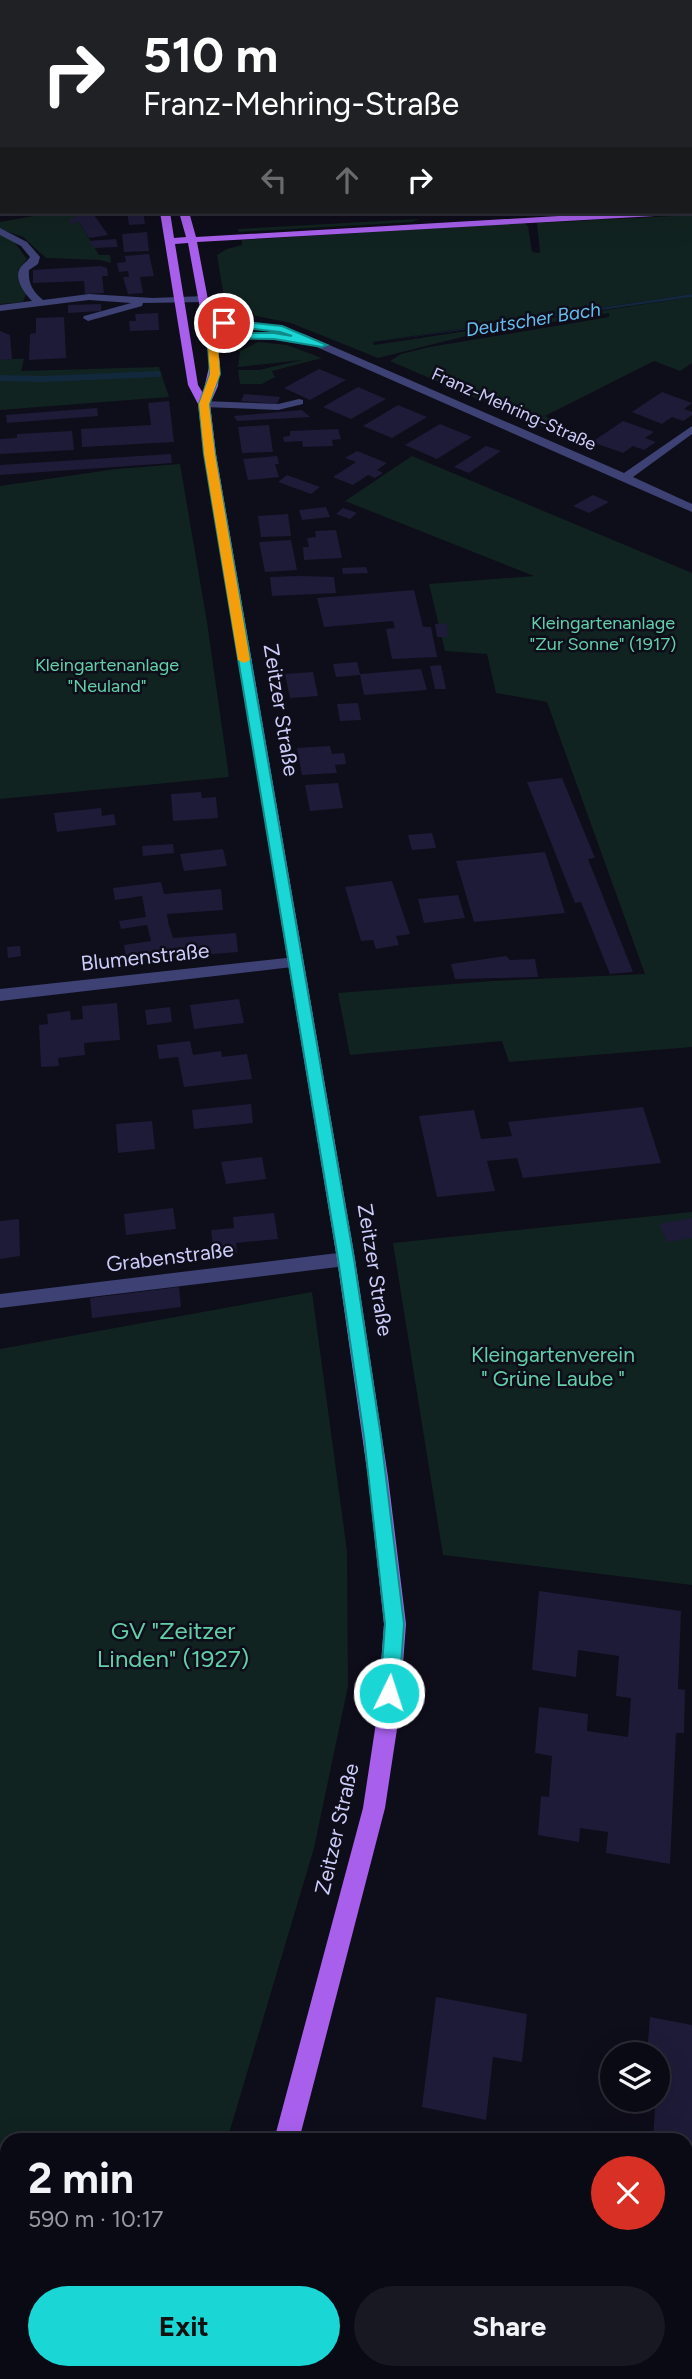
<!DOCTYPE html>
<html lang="en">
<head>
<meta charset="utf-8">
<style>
	body { margin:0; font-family:Figtree,sans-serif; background:#181822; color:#f1f3f6; height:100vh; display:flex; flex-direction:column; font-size:26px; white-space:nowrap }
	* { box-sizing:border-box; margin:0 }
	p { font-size:23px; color:#999aa0 }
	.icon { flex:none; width:38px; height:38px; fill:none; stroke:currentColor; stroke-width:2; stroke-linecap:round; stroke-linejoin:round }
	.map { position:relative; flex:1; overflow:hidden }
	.side { position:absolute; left:0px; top:2133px; width:693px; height:247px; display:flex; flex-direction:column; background:#0a0a14; border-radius:21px 21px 0 0; box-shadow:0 7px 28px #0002,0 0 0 2px #2a2b34 }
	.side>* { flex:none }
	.banner { position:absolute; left:0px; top:0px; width:693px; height:214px; box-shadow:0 7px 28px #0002,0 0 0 2px #2a2b34; background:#202124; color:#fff; overflow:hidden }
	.tools { position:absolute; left:600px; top:2042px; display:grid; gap:14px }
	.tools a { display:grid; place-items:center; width:70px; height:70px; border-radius:50%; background:#0a0a14; box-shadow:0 7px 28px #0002,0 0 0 2px #2a2b34; font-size:35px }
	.pin { position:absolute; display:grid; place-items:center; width:60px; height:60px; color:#fff; margin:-30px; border:4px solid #fff; border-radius:50%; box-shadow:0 2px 7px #0007 }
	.me { position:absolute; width:77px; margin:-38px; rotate:4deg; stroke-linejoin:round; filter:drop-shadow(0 0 5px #0008) }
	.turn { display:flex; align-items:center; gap:24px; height:147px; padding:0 28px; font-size:32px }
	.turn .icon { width:91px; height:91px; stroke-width:2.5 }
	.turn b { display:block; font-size:49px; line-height:60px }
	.lanes { display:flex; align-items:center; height:66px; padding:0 28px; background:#0003; justify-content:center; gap:35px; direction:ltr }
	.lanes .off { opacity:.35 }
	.round { display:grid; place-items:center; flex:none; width:74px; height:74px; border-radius:37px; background:#181822 }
	.headline { display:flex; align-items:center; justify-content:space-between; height:119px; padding:0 28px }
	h1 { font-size:42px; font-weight:700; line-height:52px }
	.primary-button { display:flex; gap:14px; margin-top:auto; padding:14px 28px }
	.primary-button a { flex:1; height:80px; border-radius:42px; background:#1ad6d4; color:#111; font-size:28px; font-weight:700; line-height:80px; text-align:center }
	.primary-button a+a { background:#181822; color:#f1f3f6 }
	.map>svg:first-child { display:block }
</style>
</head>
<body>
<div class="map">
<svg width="692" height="2379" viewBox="0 0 692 2379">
	<rect width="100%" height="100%" fill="#0e0d1a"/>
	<!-- green -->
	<path fill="#112320" d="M44 212H72L76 218 71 223 79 222 99 255H110L111 263 100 260 46 258 23 237 0 229V222L45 214Z
		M692 215V294L373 342 374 345 692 297V363L680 371 654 361 545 416 560 424 552 431 390 361 401 354 430 347 609 317V313L470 335 378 358 291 323 232 311 225 304 217 255 227 249 242 245V240L524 223 528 226 532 252 540 253 537 223Z
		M419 219 412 222 239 232 238 229Z
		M0 234 12 239 27 259 18 270 26 294 23 302 0 304Z
		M258 342 287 345 322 358 272 371 275 377 262 384H240L238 370H259L302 360 238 367 240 351Z
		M12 359H24L21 371 159 367 169 397 0 410V360Z
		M412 456 692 573V1047L509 1062 502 1041 350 1055 338 993 492 981 645 974 547 702 496 693 487 654 445 651 429 584 534 576 345 501Z
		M180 464 207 622 229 777 0 799V486L116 469Z
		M692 1212V1585L443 1555 393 1243Z
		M312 1292 347 1551 348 1686 314 1848 227 2140H7V2345L0 2344V1349Z"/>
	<!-- water -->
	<path fill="#12283d" d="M692 294V297L371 343Z"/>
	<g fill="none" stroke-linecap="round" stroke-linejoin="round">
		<!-- stream -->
		<path stroke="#12283d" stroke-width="6" d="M0 378 44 379 158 374"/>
	</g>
	<!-- building -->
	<path fill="#1e1b38" d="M72 212H92L108 235 89 238 79 222 71 224 68 219 76 218Z
		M127 212H143L145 224 129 225Z
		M147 232 149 251 124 252 122 234Z
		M116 239 118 247 94 248 88 241Z
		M149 254 154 276 140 277 143 293 128 294 123 277H129L128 271 119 272 117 263 126 262 125 256Z
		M101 266 107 268 108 276H102L104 293 85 294 84 281 33 283V270Z
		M101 304V311L68 313V305Z
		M158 313 159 330 130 331 129 321H136L135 314Z
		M64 317 66 358 29 360 30 334 36 333V318Z
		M0 331 10 335 12 359 0 360Z
		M319 369 346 380 310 400 284 388Z
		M358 387 386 399 351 419 323 407Z
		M662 392 692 403 684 409 692 412V415L683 421 672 417 662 424 632 412Z
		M244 394 280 397 277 404 241 401Z
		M169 401 174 442 82 447 81 429 151 425 148 403Z
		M398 405 427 417 392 438 363 426Z
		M97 408 98 416 7 423 6 415Z
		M302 410 310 417 237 421 234 416Z
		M623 421 654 432 645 438 656 442 644 450 633 446 623 453 592 442Z
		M440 424 472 437 437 459 405 445Z
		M269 425 273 452 242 453 238 427Z
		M338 429 341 439 332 440 333 446 303 447 302 441 284 442 283 437 290 436V431Z
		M72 431 74 450 0 454V439L17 438V434Z
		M486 446 501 451 469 473 454 467Z
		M357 451 387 463 377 470 383 473 375 478 368 475 353 485 333 477 356 462 345 458Z
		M171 454 172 463 0 475V465Z
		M277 456 279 464H275L279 477 248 480 243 459Z
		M287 475 320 487 311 494 278 482Z
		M593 495 609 502 589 513 573 506Z
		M326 507 330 517 302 520 299 510Z
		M343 508 357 513 350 519 336 514Z
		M288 514 291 536 261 537 258 516Z
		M336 530 342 558 304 560 303 547H309L307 538 316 537 315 531Z
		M291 540 297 570 265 572 259 542Z
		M366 567 368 573 343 574 342 568Z
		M299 576 334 577 336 593 272 596 270 577Z
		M414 590 423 627H431L437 657 392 659 386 629 395 628 393 621 324 627 317 598Z
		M447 623 448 637H437L435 624Z
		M357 662 360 674 421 669 427 690 364 695 360 675 336 677 333 664Z
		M441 665 446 689H435L430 666Z
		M313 672 318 696 290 698 285 674Z
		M358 703 361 720 340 721 337 704Z
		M330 746 332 754 344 753 346 764 335 765 337 773 302 775 297 748Z
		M562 778 595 858 588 859 633 972 610 974 581 902 575 903 527 782Z
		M338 783 343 808 310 811 305 785Z
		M201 792 202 798 216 797 218 818 173 821 171 794Z
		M101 808 102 816 114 814 116 825 57 832 54 813Z
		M432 833 436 848 412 850 408 835Z
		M173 844 174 853 143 856 142 846Z
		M223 849 227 866 184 871 180 854Z
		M545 852 565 913 474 922 456 861Z
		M392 881 410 934 396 936 399 945 376 949 373 940 361 941 345 887Z
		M161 882 164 894 221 889 223 910 167 914 168 922 173 938 236 933 238 952 176 957 175 950 126 957 124 945 151 941 147 925 121 929 119 921 146 917 142 896 115 900 113 888Z
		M458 895 465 918 424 923 418 899Z
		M20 946 21 956 8 958 7 947Z
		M506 956 510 960 535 959 538 977 455 979 451 964Z
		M239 999 244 1023 194 1029 190 1005Z
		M117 1003 120 1040 84 1043 85 1055 58 1058 59 1066 41 1067 39 1025 48 1024 47 1014 70 1011 71 1020 83 1019 82 1006Z
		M170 1007 172 1022 147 1025 145 1010Z
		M190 1041 193 1055 221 1051 222 1057 247 1054 252 1079 184 1087 178 1057 159 1059 157 1045Z
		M251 1104 253 1123 194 1129 192 1110Z
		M643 1107 661 1163 523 1178 517 1158 487 1161 495 1191 437 1197 419 1116 474 1110 481 1139 512 1136 508 1122Z
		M152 1121 155 1149 118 1153 116 1124Z
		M262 1157 266 1179 226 1184 221 1162Z
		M173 1208 176 1229 126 1235 124 1214Z
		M274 1213 278 1239 236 1243 237 1253 214 1255 211 1230 234 1228 233 1217Z
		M692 1218V1238L667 1242 659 1224Z
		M19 1219 20 1256 0 1259V1221Z
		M179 1287 181 1307 92 1318 90 1298Z
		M539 1591 681 1611 678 1689 685 1690 684 1733H676L670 1864 606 1853 608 1832 580 1828 579 1842 538 1835 541 1796 549 1797 552 1756 535 1753 539 1707 588 1714 587 1731 628 1737 631 1698 616 1696 619 1656 578 1650 576 1677 532 1670Z
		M436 1997 527 2014 522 2062 493 2057 486 2120 422 2107Z
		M650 2017 692 2025V2221L686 2220V2140H653L655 2108 644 2107V2100H658V2054H647Z
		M0 2356 7 2357V2373H92L91 2379H0Z
		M327 2373H349L373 2379H326Z
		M527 2373H538L560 2379H523Z"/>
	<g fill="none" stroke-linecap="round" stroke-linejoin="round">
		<!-- minor -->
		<path fill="#3d4173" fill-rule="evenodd" d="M133 0H141L143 2H134Z
			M276 0H292L273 2Z
			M691 36H692V41H691Z
			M691 146H692V152H691Z
			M0 228 27 242 40 257 38 264 29 270C28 284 33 291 43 300L89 294 153 298 204 296 209 299 204 302 143 303 142 306 88 321 83 318 84 316 131 303 89 300 0 311V305L32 301C25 294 15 281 19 270 21 265 27 262 30 257L21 246 0 235Z
			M209 320 255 322 304 334 624 473 692 426V434L633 477 692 504V512L296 338 255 328 205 325 204 323Z
			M299 399 303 400V404L278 410 204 407 198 404 204 401 278 404Z
			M295 957 303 962 301 966 0 1001V989Z
			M346 1252 352 1254 355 1259 352 1264 346 1266 0 1308V1294Z
			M686 2259 692 2261V2287L686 2285Z"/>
		<!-- major -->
		<path fill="#a860ec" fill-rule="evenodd" d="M31 0H39L40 2H32Z
			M691 197H692V203H691Z
			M160 212H170L174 238 186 237 179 212H189L196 237 627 212H678L673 215 197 242 220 363 218 386 210 404 216 454 355 1259 388 1477 406 1624 399 1716 385 1808 299 2140H274L363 1808 377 1716 384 1624 368 1477 337 1259 204 454 198 404 188 385ZM188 243 210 363 203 393 198 385 175 244Z
			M212 2373H240L239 2379H211Z"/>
	</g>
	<!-- route -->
	<path fill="#1ad6d4" stroke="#118b8a" stroke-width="2" d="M224 320 282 326 327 345 322 347 274 339 216 338 220 374 209 404 215 454 354 1259 381 1437 404 1624 399 1693 396 1700 389 1702 382 1700 380 1693 385 1624 364 1437 338 1259 204 454 199 404 210 374 207 333H274L292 336 280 332 220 325V321Z"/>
	<!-- slow -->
	<path fill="#f59e0b" d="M213 345 218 347 220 374 209 404 215 454 250 660 244 663 238 660 204 454 199 404 210 374 208 347Z"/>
	<g text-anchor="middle" stroke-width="5" stroke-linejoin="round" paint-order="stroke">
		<!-- far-street labels -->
		<g font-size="18" fill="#ccccf9" stroke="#0e0d1a">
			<text transform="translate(514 409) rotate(24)" y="6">Franz-Mehring-Straße</text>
		</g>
		<!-- far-park labels -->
		<g font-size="18" fill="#62cfa7" stroke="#0e0d1a">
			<text x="603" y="629">Kleingartenanlage<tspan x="603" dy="21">"Zur Sonne" (1917)</tspan></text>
			<text x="107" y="671">Kleingartenanlage<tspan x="107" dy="21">"Neuland"</tspan></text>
		</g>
		<!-- far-water labels -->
		<g font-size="19" font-style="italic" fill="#66bdec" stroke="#0e0d1a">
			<text transform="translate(533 319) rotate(-9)" y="7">Deutscher Bach</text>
		</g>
		<!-- street labels -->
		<g font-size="21" fill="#ccccf9" stroke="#0e0d1a">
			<text transform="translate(281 710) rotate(81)" y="7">Zeitzer Straße</text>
			<text transform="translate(145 957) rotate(-6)" y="7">Blumenstraße</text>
			<text transform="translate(170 1257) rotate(-7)" y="7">Grabenstraße</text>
			<text transform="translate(375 1270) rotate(81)" y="7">Zeitzer Straße</text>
			<text transform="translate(337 1829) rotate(-77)" y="7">Zeitzer Straße</text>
		</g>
		<!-- park labels -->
		<g font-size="21" fill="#62cfa7" stroke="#0e0d1a">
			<text x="553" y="1362">Kleingartenverein<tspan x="553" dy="24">" Grüne Laube "</tspan></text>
		</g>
		<!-- near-park labels -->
		<g font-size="24" fill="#62cfa7" stroke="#0e0d1a">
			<text x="173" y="1639">GV "Zeitzer<tspan x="173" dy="28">Linden" (1927)</tspan></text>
		</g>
	</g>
</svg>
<div class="tools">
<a><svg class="icon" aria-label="layers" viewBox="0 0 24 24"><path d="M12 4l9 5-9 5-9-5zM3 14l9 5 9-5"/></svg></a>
</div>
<div class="pin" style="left:224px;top:323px;background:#d93025"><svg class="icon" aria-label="arrive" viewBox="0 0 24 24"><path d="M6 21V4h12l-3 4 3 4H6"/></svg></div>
<svg class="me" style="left:389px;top:1693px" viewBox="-20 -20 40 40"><circle r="17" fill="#1ad6d4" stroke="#fff" stroke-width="3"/><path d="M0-11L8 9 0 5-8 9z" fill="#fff"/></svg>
<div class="banner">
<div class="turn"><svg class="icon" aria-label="right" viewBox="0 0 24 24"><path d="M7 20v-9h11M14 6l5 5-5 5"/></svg><div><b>510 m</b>Franz-Mehring-Straße</div></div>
<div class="lanes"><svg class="icon off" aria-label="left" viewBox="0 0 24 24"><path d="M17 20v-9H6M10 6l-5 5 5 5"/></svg><svg class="icon off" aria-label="ahead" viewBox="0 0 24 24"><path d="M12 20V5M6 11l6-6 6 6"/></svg><svg class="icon" aria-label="right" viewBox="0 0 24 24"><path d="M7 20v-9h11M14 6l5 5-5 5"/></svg></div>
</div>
<section class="side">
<div class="headline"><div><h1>2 min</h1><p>590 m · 10:17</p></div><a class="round" style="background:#d93025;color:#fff"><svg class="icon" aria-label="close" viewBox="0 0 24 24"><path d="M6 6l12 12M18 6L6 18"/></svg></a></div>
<div class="primary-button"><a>Exit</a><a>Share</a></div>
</section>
</div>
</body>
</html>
